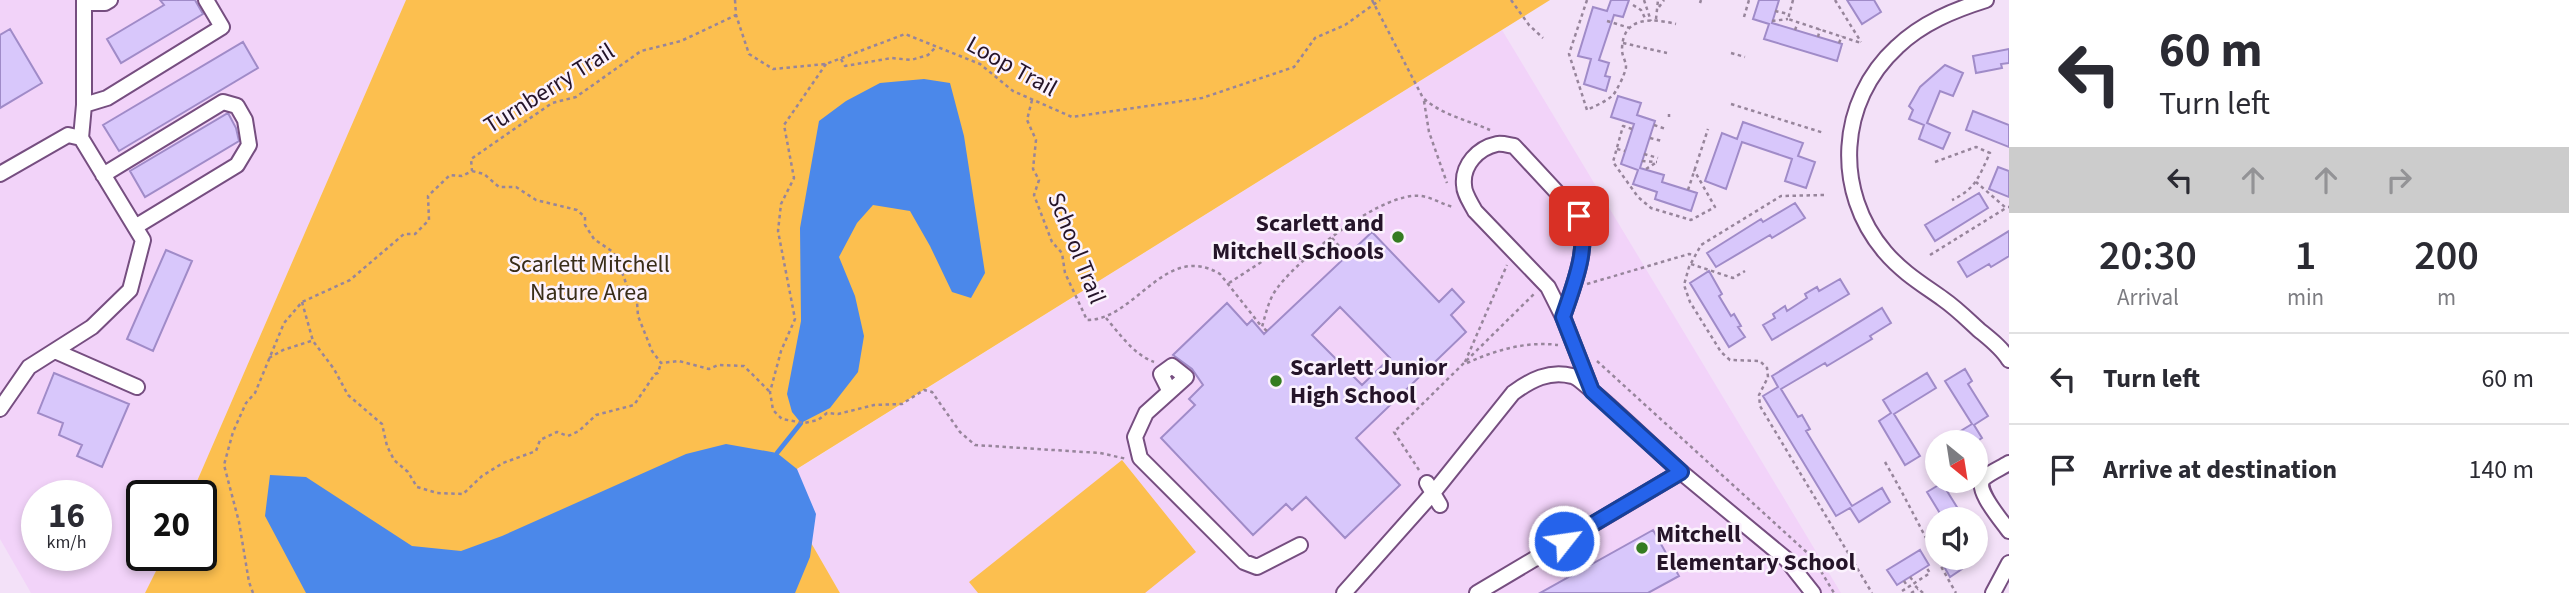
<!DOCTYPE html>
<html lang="en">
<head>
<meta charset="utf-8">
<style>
	body { margin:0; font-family:"Source Sans 3",sans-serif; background:#f2f2f3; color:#2b2b33; height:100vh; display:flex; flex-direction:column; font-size:26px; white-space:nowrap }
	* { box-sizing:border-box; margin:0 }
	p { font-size:23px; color:#7c7c81 }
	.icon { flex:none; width:38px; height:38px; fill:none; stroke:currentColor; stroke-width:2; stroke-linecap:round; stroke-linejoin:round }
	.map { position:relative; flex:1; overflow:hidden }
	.panel { display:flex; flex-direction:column; background:#fff; width:560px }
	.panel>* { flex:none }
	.banner { background:#fff; color:#2b2b33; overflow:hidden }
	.needle { width:46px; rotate:150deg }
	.fabs { position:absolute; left:1925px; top:430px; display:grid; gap:14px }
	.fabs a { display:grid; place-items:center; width:63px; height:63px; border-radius:50%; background:#fff; box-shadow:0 4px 10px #0003; font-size:35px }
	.speed { position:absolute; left:21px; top:480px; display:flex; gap:14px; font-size:35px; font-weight:700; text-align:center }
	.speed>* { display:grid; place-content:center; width:91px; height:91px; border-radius:50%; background:#fff; box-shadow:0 4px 10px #0003; line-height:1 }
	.speed small { font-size:18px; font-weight:400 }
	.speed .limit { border:4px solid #111; border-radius:10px; background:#fff; color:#111 }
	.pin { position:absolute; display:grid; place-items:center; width:60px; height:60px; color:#fff; margin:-30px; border-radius:14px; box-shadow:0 4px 10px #0006 }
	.me { position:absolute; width:77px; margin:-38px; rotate:60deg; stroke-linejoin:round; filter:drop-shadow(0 0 5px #0008) }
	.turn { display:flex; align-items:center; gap:24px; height:147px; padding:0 35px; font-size:32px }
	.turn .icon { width:91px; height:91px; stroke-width:2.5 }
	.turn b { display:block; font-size:49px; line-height:60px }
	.lanes { display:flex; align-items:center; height:66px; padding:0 35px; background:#0003; justify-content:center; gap:35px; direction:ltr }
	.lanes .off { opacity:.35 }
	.eta { display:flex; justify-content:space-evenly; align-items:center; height:119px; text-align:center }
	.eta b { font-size:42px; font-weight:600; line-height:49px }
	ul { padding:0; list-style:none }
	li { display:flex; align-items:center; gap:21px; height:91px; padding:0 35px; border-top:2px solid #e1e1e2 }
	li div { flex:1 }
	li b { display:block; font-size:26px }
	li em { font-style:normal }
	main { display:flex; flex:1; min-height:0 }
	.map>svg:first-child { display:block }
</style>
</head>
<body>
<main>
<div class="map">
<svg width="2009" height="593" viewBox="0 0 2009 593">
	<rect width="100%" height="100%" fill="#f3e1f8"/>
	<!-- built -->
	<path fill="#f2d3f9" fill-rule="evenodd" d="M0 0H406L191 495H142V555H164L145 593H31L0 539ZM37 495H96V555H37Z
		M1502 30 1841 593H840L775 483Z"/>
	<!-- green -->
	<path fill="#fcbf4f" d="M406 0H1550L776 482 840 593H145L164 555H201V495H191Z
		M1122 460 1196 552 1145 593H978L969 582Z"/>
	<!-- water -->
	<path fill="#4b88ea" d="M924 79 950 83 964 136 985 273 971 298 952 292 930 246 910 211 873 205 857 223 839 257 855 296 864 336 858 372 830 408 801 423 792 412 787 394 801 321 800 228 819 121 846 101 880 83Z
		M726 444 777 453 797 469 816 514 810 557 795 593H306L265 516 270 475 306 477 412 546 461 551 502 536 686 454Z"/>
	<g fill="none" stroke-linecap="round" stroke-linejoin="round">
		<!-- stream -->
		<path stroke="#4b88ea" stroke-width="4.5" d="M777 453 801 423"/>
	</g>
	<!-- building -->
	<path fill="#d8c7fb" stroke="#a08bc8" stroke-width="2" fill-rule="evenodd" d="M160 0H195L203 14 121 63 107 39 164 5Z
		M1611 0H1629L1623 17 1614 15 1599 60 1609 63 1605 76 1610 77 1606 91 1584 84 1591 59 1578 56 1593 7 1607 11Z
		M1759 0H1779L1772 23 1842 44 1837 61 1764 39 1769 24 1753 19Z
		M1847 0H1874L1881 12 1862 24Z
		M10 29 42 83 0 108V35Z
		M243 42 258 68 119 151 103 125Z
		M2009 49V63L2001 64 2002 68 1976 73 1973 56Z
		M1945 65 1963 73 1953 96 1940 91 1927 123 1950 133 1943 149 1919 139 1924 125 1909 119 1913 110 1909 106 1920 87Z
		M1618 96 1641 103 1637 115 1655 121 1640 168 1664 175 1662 182 1697 193 1691 211 1655 199 1657 192 1633 184 1638 170 1621 164 1634 124 1611 117Z
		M1973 111 2009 125V147L1966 130Z
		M228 113 236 128 239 141 145 197 130 171Z
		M1743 122 1803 143 1798 156 1815 162 1806 188 1785 181 1792 159 1742 142 1726 189 1705 181 1722 133 1737 139Z
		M1998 167 2009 171V197L1989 189Z
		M1979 193 1988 208 1935 241 1925 225Z
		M1795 203 1805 218 1772 238 1770 235 1716 267 1707 253 1761 219 1763 222Z
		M2009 231V256L1991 267 1989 264 1967 277 1958 262Z
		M1372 232 1439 302 1452 289 1464 302 1451 315 1466 332 1356 438 1400 485 1345 538 1306 497 1292 510 1286 504 1253 535 1161 438 1195 405 1189 399 1203 385 1192 369 1173 355 1227 303 1247 325 1252 320 1264 334ZM1340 307 1390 358 1362 385 1312 335Z
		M166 250 192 261 153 351 127 339Z
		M1709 271 1722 294 1719 296 1731 316 1734 314 1741 326 1738 327 1745 337 1729 347 1690 283Z
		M1840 279 1849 294 1772 340 1763 325 1775 318 1773 314 1785 306 1787 311 1807 298 1805 294 1817 287 1819 291Z
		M1882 308 1891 323 1870 336 1872 339 1827 366 1825 363 1781 389 1798 417 1802 415 1810 429 1806 431 1852 506 1882 488 1890 502 1859 522 1850 508 1836 516 1763 396 1778 387 1772 376Z
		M1965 369 1972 381 1968 384 1988 416 1974 425 1982 438 1974 443H1941L1972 424 1945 381Z
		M54 373 129 404 102 467 77 456 82 445 59 435 63 423 38 413Z
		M1927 373 1936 388 1894 414 1920 456 1905 465 1879 421 1891 413 1883 400Z
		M1942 483 1965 520H1944L1927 492Z
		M1653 530 1679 576 1648 593H1540Z
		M1920 550 1929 565 1897 585 1887 570Z
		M1939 558H1955L1962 569 1950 577Z"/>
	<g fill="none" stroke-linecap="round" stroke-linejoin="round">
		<defs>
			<path id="minor" d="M1986 0C1954 10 1922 23 1897 47 1838 101 1833 191 1885 252 1902 272 1922 284 1943 299 1956 308 1967 319 1979 330 1990 339 2002 348 2009 360
				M84 3H105L110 0
				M84 105 107 98 222 27 206 0
				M0 174 68 135 81 138
				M103 175 223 102 237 106 245 120 249 145 237 165 135 227
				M1563 317C1573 287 1590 247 1579 216L1514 146C1508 145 1502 143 1497 144 1478 148 1462 165 1464 185 1464 194 1471 203 1475 211L1548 287 1563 317 1590 386
				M55 351 137 387
				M1169 390 1161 374 1172 366 1186 377 1146 413 1135 437 1140 458 1244 562 1257 567 1300 545
				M0 409 29 367 92 327 130 290 143 240 81 138 84 105V0
				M2009 463C2001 468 1991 472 1984 478 1973 488 2002 521 2009 531
				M1681 472 1786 559 1813 593
				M1427 483 1440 505
				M1344 593 1433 493 1513 393C1531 380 1549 370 1572 376 1582 378 1666 459 1681 472L1477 593
				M1993 593 2009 563"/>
		</defs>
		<!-- minor casing -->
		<use href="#minor" stroke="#764e80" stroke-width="18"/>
		<!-- path -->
		<path stroke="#97859b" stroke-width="2.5" stroke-dasharray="3.5 3.5" stroke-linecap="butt" d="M735 0 736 15 749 54 773 69 826 64 905 34 980 64 1013 91 1072 117 1202 98 1294 67 1315 38 1345 25 1380 0
			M1372 0 1423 98C1442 115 1467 120 1490 130
			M1511 0 1529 25 1543 38
			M1587 0 1569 54 1587 110C1595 106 1605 102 1612 96 1616 93 1626 72 1626 67 1626 61 1622 56 1622 50 1622 16 1652 18 1676 24
			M1644 0 1651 21
			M1793 0 1788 19 1861 43
			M1835 0 1861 42
			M1700 3 1701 0
			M1633 5 1641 10 1646 20
			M1659 7 1664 0
			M1775 11 1789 14
			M1744 17 1749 0
			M1656 19 1658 0
			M1607 21 1630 28
			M1772 21 1788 19
			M1795 30 1798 22
			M1818 37 1820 29
			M1623 43 1667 53
			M1839 43 1842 36
			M1731 53 1745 57
			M841 59 845 66 892 58 911 60 928 55 936 47
			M826 64 784 125 794 178 781 204 778 231 795 319 781 351 770 392 773 410 782 419 804 423 818 420 827 413 838 414 874 405 902 404 924 390 932 392 960 432 975 445 1100 453 1127 459
			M1032 100 1027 120 1036 140 1033 169 1039 180 1034 195 1052 242 1062 253 1065 273 1087 320C1136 320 1165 241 1220 274L1262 327
			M1424 101 1429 132 1447 183
			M1731 104 1824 133
			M1669 117V114
			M1654 125 1666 129
			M1632 129 1623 126 1613 162 1638 197 1651 208 1691 220 1715 207 1694 170
			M1650 138 1662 141
			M1617 149 1625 151
			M1644 154 1658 158
			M1642 161 1657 162
			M1935 162 1976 147 1990 153C1979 176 1976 189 1952 200
			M1646 169 1657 162
			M472 171 484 174 499 187H516L536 200 577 210 585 217V225L594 239 613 252 618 261 627 286 637 302 638 316 652 351 661 363 679 361 709 369 718 365 744 366 769 391
			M1688 190 1708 129
			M1824 195 1781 196 1701 245 1689 267 1684 285 1690 302 1721 352 1730 360 1760 361 1767 368 1768 377 1759 395 1760 406 1872 593
			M2008 207H2009
			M1332 238 1347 255
			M1930 255 2006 208 1976 182
			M1691 264 1733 278 1745 271
			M1229 283 1266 259 1343 258
			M1587 284 1689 254 1695 255
			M302 302 313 341 334 369 348 395 382 424 387 446 394 460 408 472 417 487 437 493 463 494 482 476 503 463 536 451 540 440 557 432 568 436 579 431 596 415 634 405 655 374 658 373 661 363
			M1106 318C1119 333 1134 355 1154 362
			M1267 331 1262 327C1266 313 1269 298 1278 287 1302 256 1373 200 1412 196 1428 194 1438 203 1453 207
			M269 358 283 350 311 341
			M1597 361 1813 558 1834 593
			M1465 362 1507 265
			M1467 363C1496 350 1526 341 1558 345
			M1885 462C1910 505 1931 550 1956 593
			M1419 470 1394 432 1536 292
			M1910 577 1915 583
			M1904 581 1908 587
			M1902 591 1913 584
			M253 593 249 582 239 522 224 465 233 432 246 403 255 393 284 323 302 302 350 280 404 234H415L429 220 428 196 450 175 462 176 472 171 471 159 552 103 576 97 641 51 681 41 736 15
			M1911 593 1918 589
			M1923 593 1913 584 1930 573 1926 567"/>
		<!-- minor -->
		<use href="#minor" stroke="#fff" stroke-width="14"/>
	</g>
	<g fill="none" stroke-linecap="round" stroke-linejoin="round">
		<defs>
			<path id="route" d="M1564 541 1681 472 1592 391 1563 317C1573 287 1590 247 1579 216"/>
		</defs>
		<!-- route casing -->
		<use href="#route" stroke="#184099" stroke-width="18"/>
		<!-- route -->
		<use href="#route" stroke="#2563eb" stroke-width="12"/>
	</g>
	<!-- markers -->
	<g fill="#357c21" stroke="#fbf2fd" stroke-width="2.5">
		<circle cx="1398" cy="237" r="7"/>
		<circle cx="1276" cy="381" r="7"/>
		<circle cx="1642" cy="548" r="7"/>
	</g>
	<g text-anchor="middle" stroke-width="5" stroke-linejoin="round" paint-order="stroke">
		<!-- street labels -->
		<g font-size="24" fill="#251429" stroke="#fbf2fd">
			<text transform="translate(1012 66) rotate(29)" y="8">Loop Trail</text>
			<text transform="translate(549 88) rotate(-32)" y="8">Turnberry Trail</text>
			<text transform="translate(1077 248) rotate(68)" y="8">School Trail</text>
		</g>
		<!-- poi labels -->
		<g font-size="24" font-weight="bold" fill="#251429" stroke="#fbf2fd" text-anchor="start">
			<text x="1384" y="231" text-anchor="end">Scarlett and<tspan x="1384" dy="28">Mitchell Schools</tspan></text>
			<text x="1290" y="375">Scarlett Junior<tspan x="1290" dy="28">High School</tspan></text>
			<text x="1656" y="542">Mitchell<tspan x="1656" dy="28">Elementary School</tspan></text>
		</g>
		<!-- park labels -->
		<g font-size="24" fill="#392d18" stroke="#fbf2fd">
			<text x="589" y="272">Scarlett Mitchell<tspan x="589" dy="28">Nature Area</tspan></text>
		</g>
	</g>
</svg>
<div class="fabs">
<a><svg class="needle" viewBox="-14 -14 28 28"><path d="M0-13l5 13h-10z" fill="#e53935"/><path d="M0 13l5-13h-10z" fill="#7c7c81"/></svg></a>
<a><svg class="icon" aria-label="sound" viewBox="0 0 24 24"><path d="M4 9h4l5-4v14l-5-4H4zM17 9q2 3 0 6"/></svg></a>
</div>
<div class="speed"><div>16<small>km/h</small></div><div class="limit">20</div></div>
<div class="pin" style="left:1579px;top:216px;background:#d93025"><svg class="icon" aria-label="arrive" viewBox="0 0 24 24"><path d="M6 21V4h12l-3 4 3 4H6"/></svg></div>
<svg class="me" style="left:1564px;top:541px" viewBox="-20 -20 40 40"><circle r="17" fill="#2563eb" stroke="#fff" stroke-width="3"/><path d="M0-11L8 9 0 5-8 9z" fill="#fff"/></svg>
</div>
<section class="panel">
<div class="banner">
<div class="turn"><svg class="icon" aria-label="left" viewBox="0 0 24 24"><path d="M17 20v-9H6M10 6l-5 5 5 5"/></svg><div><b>60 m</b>Turn left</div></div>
<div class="lanes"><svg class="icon" aria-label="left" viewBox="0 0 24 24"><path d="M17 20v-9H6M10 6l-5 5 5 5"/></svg><svg class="icon off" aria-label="ahead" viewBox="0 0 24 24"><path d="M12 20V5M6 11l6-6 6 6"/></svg><svg class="icon off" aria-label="ahead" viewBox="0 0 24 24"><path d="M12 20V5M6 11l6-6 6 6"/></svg><svg class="icon off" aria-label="right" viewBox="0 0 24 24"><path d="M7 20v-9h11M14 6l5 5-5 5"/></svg></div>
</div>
<div class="eta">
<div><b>20:30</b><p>Arrival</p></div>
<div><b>1</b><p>min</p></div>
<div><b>200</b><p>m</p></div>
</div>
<ul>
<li><svg class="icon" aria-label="left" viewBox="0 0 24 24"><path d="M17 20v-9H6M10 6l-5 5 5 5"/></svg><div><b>Turn left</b></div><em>60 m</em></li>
<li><svg class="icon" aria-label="arrive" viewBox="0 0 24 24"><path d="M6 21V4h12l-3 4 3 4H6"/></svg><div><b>Arrive at destination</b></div><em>140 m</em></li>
</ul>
</section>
</main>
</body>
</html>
